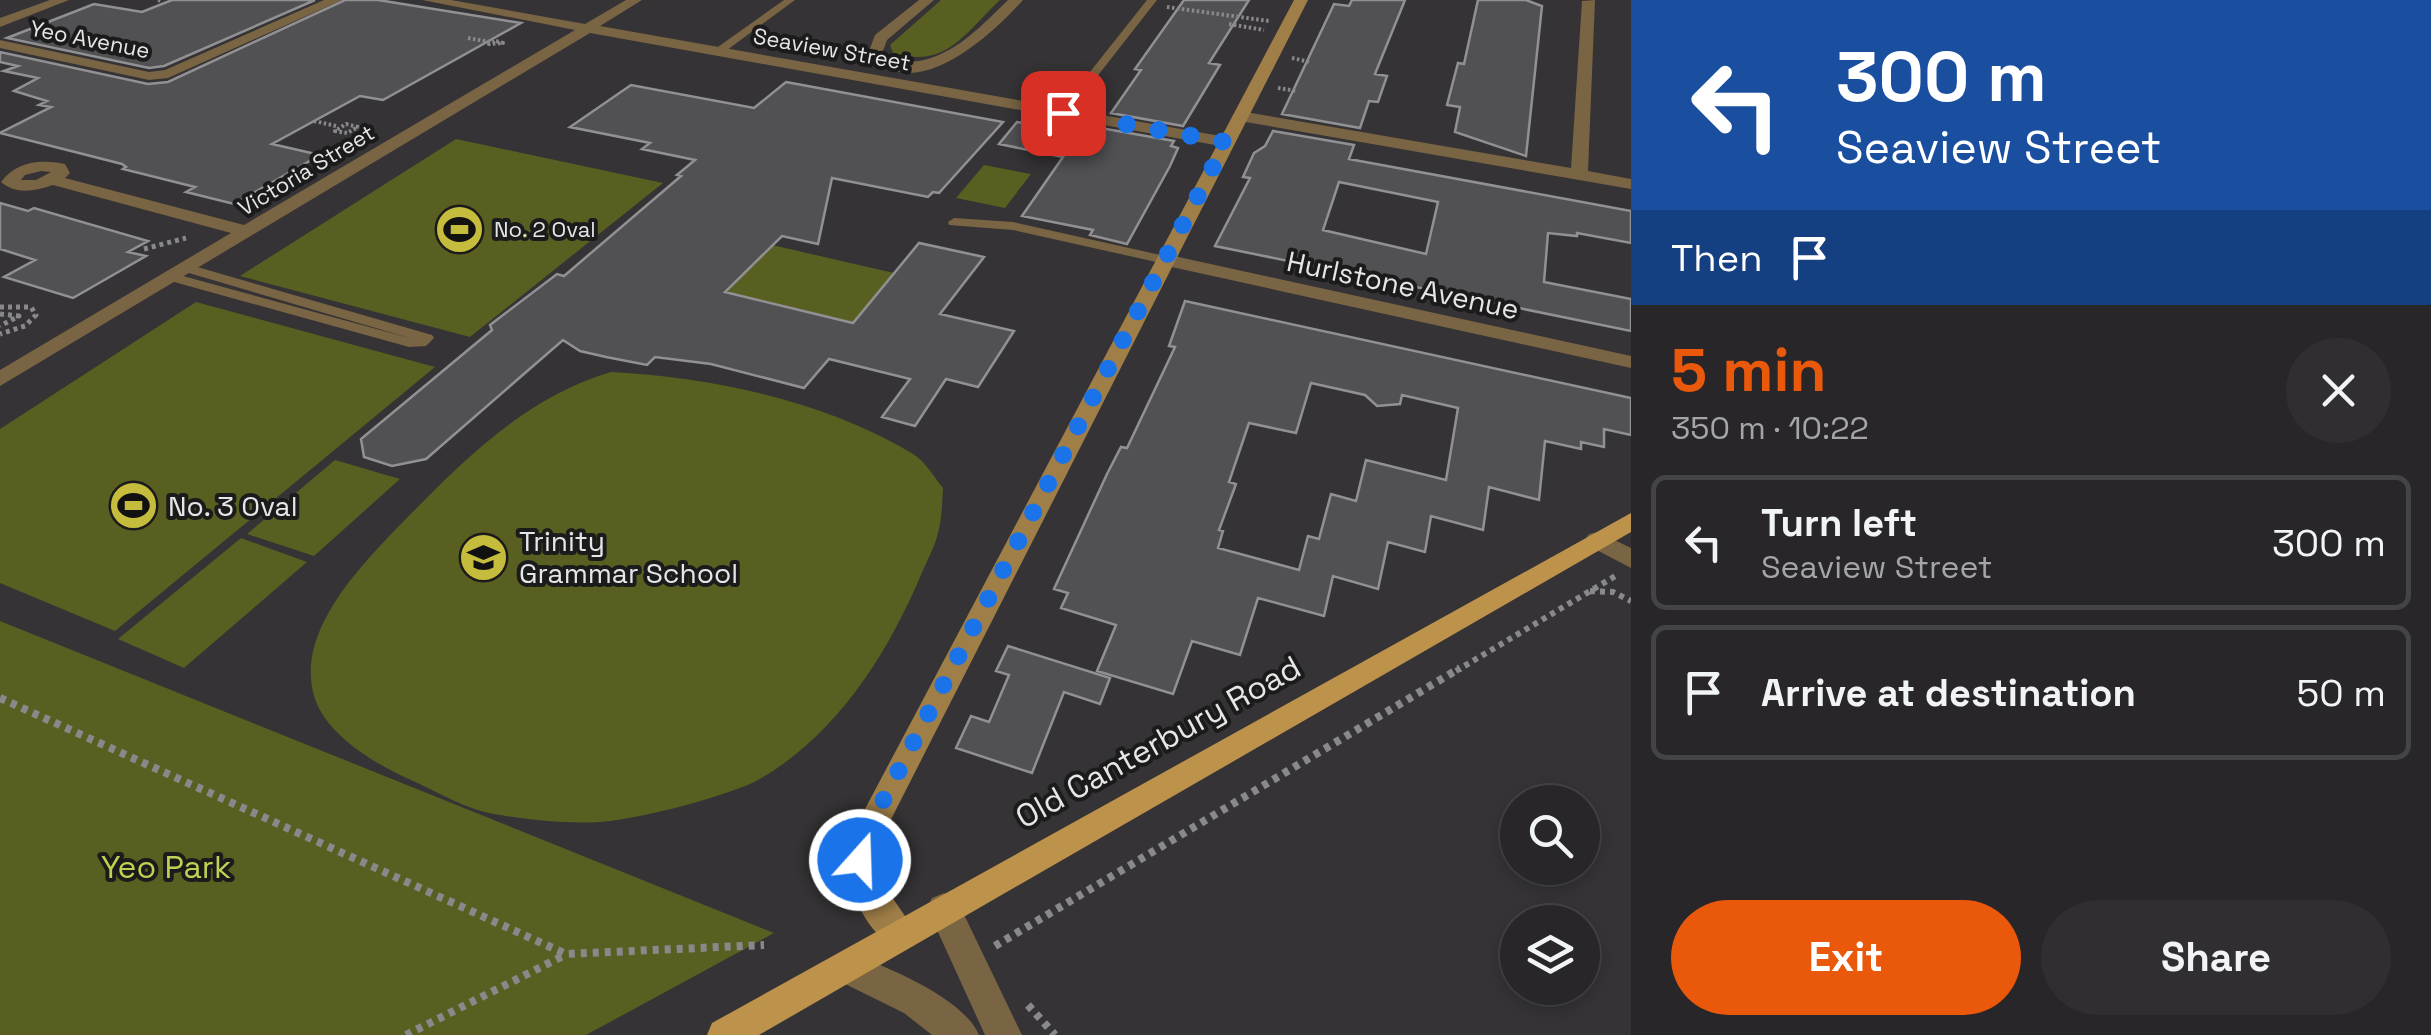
<!DOCTYPE html>
<html lang="en">
<head>
<meta charset="utf-8">
<style>
	body { margin:0; font-family:"Space Grotesk",sans-serif; background:#302e30; color:#f1f3f6; height:100vh; display:flex; flex-direction:column; font-size:38px; white-space:nowrap }
	* { box-sizing:border-box; margin:0 }
	p { font-size:32px; color:#a5a5a8 }
	.icon { flex:none; width:55px; height:55px; fill:none; stroke:currentColor; stroke-width:2; stroke-linecap:round; stroke-linejoin:round }
	.map { position:relative; flex:1; overflow:hidden }
	.panel { display:flex; flex-direction:column; background:#282628; width:800px }
	.panel>* { flex:none }
	.guide { background:#1a4fa0; color:#fff; overflow:hidden }
	.tools { position:absolute; left:1500px; top:785px; display:grid; gap:20px }
	.tools a { display:grid; place-items:center; width:100px; height:100px; border-radius:50%; background:#282628; box-shadow:0 5px 15px #0003,0 0 0 2px #444345; font-size:50px }
	.pin { position:absolute; display:grid; place-items:center; width:85px; height:85px; color:#fff; margin:-42px; border-radius:20px; box-shadow:0 5px 15px #0006 }
	.me { position:absolute; width:110px; margin:-55px; rotate:20deg; stroke-linejoin:round; filter:drop-shadow(0 0 8px #0008) }
	.turn { display:flex; align-items:center; gap:35px; height:210px; padding:0 40px; font-size:45px }
	.turn .icon { width:130px; height:130px; stroke-width:2.5 }
	.turn b { display:block; font-size:70px; line-height:85px }
	.then { display:flex; align-items:center; height:95px; padding:0 40px; background:#0003; gap:20px; font-size:38px }
	.round { display:grid; place-items:center; flex:none; width:105px; height:105px; border-radius:52px; background:#302e30 }
	.summary { display:flex; align-items:center; justify-content:space-between; height:170px; padding:0 40px }
	h1 { font-size:60px; font-weight:700; line-height:75px; color:#ea580c }
	.button { display:flex; gap:20px; margin-top:auto; padding:20px 40px }
	.button a { flex:1; height:115px; border-radius:60px; background:#ea580c; color:#fff; font-size:40px; font-weight:700; line-height:115px; text-align:center }
	.button a+a { background:#302e30; color:#f1f3f6 }
	ul { padding:0; list-style:none }
	li { display:flex; align-items:center; gap:30px; height:135px; margin:0 20px 15px; padding:0 20px; border:5px solid #444345; border-radius:15px }
	li div { flex:1 }
	li b { display:block; font-size:38px }
	li em { font-style:normal }
	main { display:flex; flex:1; min-height:0 }
	.map>svg:first-child { display:block }
</style>
</head>
<body>
<main>
<div class="map">
<svg width="1631" height="1035" viewBox="0 0 1631 1035">
	<rect width="100%" height="100%" fill="#353335"/>
	<!-- green -->
	<path fill="#585f20" d="M941 0H1000C964 34 946 69 893 53L890 45Z
		M456 139 663 183 470 337 240 276Z
		M984 165 1031 174 1005 208 956 198Z
		M772 245 894 273 853 323 725 292Z
		M196 302 435 367 115 631 0 583V429Z
		M611 372C711 377 826 401 913 454 925 461 934 477 943 488 942 503 942 519 938 533 935 547 926 562 921 575 887 655 837 734 760 779 730 796 635 820 600 822 567 824 527 820 494 814 467 810 436 791 411 780 375 764 322 733 313 692 299 631 356 571 395 530 459 465 522 398 611 372Z
		M335 460 400 479 314 556 247 534Z
		M241 538 307 562 184 668 118 639Z
		M0 621 774 933 586 1035H0Z"/>
	<!-- building -->
	<path fill="#515053" stroke="#919093" stroke-width="2.5" fill-rule="evenodd" d="M172 0H315L164 66 149 68 7 38 94 4 142 12Z
		M345 0H378L521 23 383 100 360 96 272 144 320 155 234 204 186 192 195 187 123 169 126 167 122 164 0 133 51 107 39 105 47 101 14 91 38 78 4 71 18 66 0 62V52L148 84 168 82Z
		M1184 0H1249L1209 63 1220 65 1183 126 1111 113 1141 70 1135 69Z
		M1352 0H1405L1375 74 1387 76 1378 102 1369 101 1360 128 1282 114 1334 4 1349 6Z
		M1478 0H1526L1542 6 1526 156 1455 132 1460 107 1447 105 1458 63 1464 64Z
		M786 82 1003 122 939 193 933 192 928 197 832 178 818 244 782 236 725 292 853 323 919 243 984 257 940 314 1014 331 978 387 946 379 915 426 882 417 910 379 829 359 804 388 711 364 655 357 647 365 606 357 580 351 563 340 426 459 392 466 364 457 361 439 492 330 490 325 557 274 564 276 681 176 677 175 695 160 642 149 650 143 570 127 631 85 754 108Z
		M1017 122 1095 136 1101 128 1174 141 1171 146 1178 148 1170 166 1127 244 1090 235 1093 230 1022 216 1063 157 999 144Z
		M1273 131 1354 145 1349 159 1631 211V243L1577 233V236L1548 233 1544 282 1631 299V331L1215 246 1250 178 1243 177 1254 153 1265 146ZM1339 182 1438 202 1426 254 1323 230Z
		M0 203 28 211 34 208 148 241 128 252 146 256 73 298 4 277 35 260 0 249Z
		M1185 301 1631 398V435L1604 429V447L1581 442V449L1545 441 1539 500 1489 487 1483 530 1431 516 1425 552 1388 542 1378 589 1333 576 1324 616 1258 598 1240 655 1192 641 1173 694 1097 671 1116 625 1061 608 1068 593 1054 589 1107 474 1121 447 1127 448 1175 347 1169 346ZM1311 383 1365 395 1377 406 1400 404 1402 395 1458 408 1446 480 1366 460 1356 501 1331 494 1319 539 1308 536 1299 570 1218 548 1223 531 1219 530 1236 484 1229 482 1249 423 1296 433Z
		M1008 646 1110 678 1100 704 1064 692 1032 773 956 748 971 716 989 722 1009 675 996 671Z"/>
	<g fill="none" stroke-linecap="round" stroke-linejoin="round">
		<!-- path-far3 -->
		<path stroke="#89888a" stroke-width="4" stroke-dasharray="2.5 2.5" stroke-linecap="butt" d="M158 0 162 1
			M1167 7 1269 21
			M1229 24 1264 30
			M468 38 490 42
			M496 41 503 43 489 44Z
			M1292 58 1310 62
			M1278 88 1297 91
			M314 121 336 126
			M346 124 358 127 347 133 335 131Z"/>
		<!-- path-far2 -->
		<path stroke="#89888a" stroke-width="5" stroke-dasharray="4 4" stroke-linecap="butt" d="M144 249 186 238
			M0 307H31L36 315 25 326 0 334
			M0 314 19 316 0 326"/>
		<!-- path-far1 -->
		<path stroke="#89888a" stroke-width="6" stroke-dasharray="5 5" stroke-linecap="butt" d="M1590 591 1613 592 1631 601
			M1456 671 1617 575"/>
		<!-- path -->
		<path stroke="#89888a" stroke-width="8" stroke-dasharray="6 6" stroke-linecap="butt" d="M0 698 566 954 764 945
			M995 946 1460 668
			M1028 1005 1055 1035
			M406 1035 565 955"/>
		<!-- lane -->
		<path fill="#796443" fill-rule="evenodd" d="M784 0H795L723 53H715V49Z
			M1147 0H1157L1067 115H1059V111Z
			M954 218 1013 222 1165 256 1172 260 1165 264 1013 230 949 225 948 222Z
			M187 264 432 335 434 338 426 346 409 347 167 280V274L172 273 413 339 182 271V265Z"/>
		<!-- street -->
		<path fill="#796443" fill-rule="evenodd" d="M50 0H69L0 27V18Z
			M324 0H342L168 78 149 80 0 48V40L149 72 165 70Z
			M422 0H451L585 24 626 0H642L600 26 1226 137 1234 142 1226 147 590 33 0 386V370L231 233 53 185C35 191 16 195 1 182 17 161 40 159 65 164L70 173 65 178 244 225 575 30ZM41 171 51 172 36 180H21L25 175Z
			M919 0H934L887 40 883 51 899 62C946 65 977 30 1008 0H1023C992 35 911 110 869 51L875 35Z
			M1595 0 1588 171 1631 179V189L1240 121 1232 116 1240 111 1571 168 1582 1Z
			M1165 254 1631 356V368L1158 264V256Z
			M1598 532 1631 548V568L1589 546 1585 540 1589 534Z
			M944 893 956 898 1022 1035H985L927 908 932 898Z
			M847 952C885 966 963 997 979 1035H932L904 1013 835 979 829 968 835 957Z"/>
		<!-- secondary -->
		<path fill="#9f7e48" fill-rule="evenodd" d="M1294 0H1308L880 841 881 881 918 935 913 946 901 950C863 936 842 878 848 841Z"/>
		<!-- primary -->
		<path fill="#bd924b" fill-rule="evenodd" d="M1631 513V532L759 1035H707L712 1023Z"/>
	</g>
	<g fill="none" stroke-linecap="round" stroke-linejoin="round">
		<!-- route -->
		<path stroke="#1a73e8" stroke-width="18" stroke-dasharray="0 32.4" d="M860 860 873 820 1226 142 1063 113"/>
	</g>
	<!-- icons -->
	<defs>
		<symbol id="stadium-disc" viewBox="-11 -11 22 22"><circle r="9.5" fill="#c5bc3d" stroke="#1c1b1c"/><path d="M0-5a6.5 5 0 1 0 0 10a6.5 5 0 1 0 0-10ZM-3.5-1.8h7v3.6h-7Z" fill="#111"/></symbol>
		<symbol id="school-disc" viewBox="-11 -11 22 22"><circle r="9.5" fill="#c5bc3d" stroke="#1c1b1c"/><path d="M0-5L7-2L0 1L-7-2ZM-4 1L0 2.5L4 1V4Q0 6-4 4Z" fill="#111"/></symbol>
	</defs>
	<g fill-rule="evenodd">
		<use href="#stadium-disc" x="432" y="202" width="55" height="55"/>
		<use href="#stadium-disc" x="106" y="478" width="55" height="55"/>
		<use href="#school-disc" x="456" y="530" width="55" height="55"/>
	</g>
	<g text-anchor="middle" stroke-width="8" stroke-linejoin="round" paint-order="stroke">
		<!-- far-street labels -->
		<g font-size="22" fill="#e6e5e7" stroke="#1c1b1c">
			<text transform="translate(90 39) rotate(11)" y="8">Yeo Avenue</text>
			<text transform="translate(832 49) rotate(10)" y="8">Seaview Street</text>
			<text transform="translate(306 170) rotate(-31)" y="8">Victoria Street</text>
		</g>
		<!-- far-poi labels -->
		<g font-size="22" fill="#e6e5e7" stroke="#1c1b1c" text-anchor="start">
			<text x="494" y="237">No. 2 Oval</text>
		</g>
		<!-- street labels -->
		<g font-size="28" fill="#e6e5e7" stroke="#1c1b1c">
			<text transform="translate(1403 285) rotate(12)" y="10">Hurlstone Avenue</text>
		</g>
		<!-- poi labels -->
		<g font-size="28" fill="#e6e5e7" stroke="#1c1b1c" text-anchor="start">
			<text x="168" y="516">No. 3 Oval</text>
			<text x="519" y="551">Trinity<tspan x="519" dy="32">Grammar School</tspan></text>
		</g>
		<!-- near-street labels -->
		<g font-size="32" fill="#e6e5e7" stroke="#1c1b1c">
			<text transform="translate(1158 742) rotate(-29)" y="11">Old Canterbury Road</text>
		</g>
		<!-- near-park labels -->
		<g font-size="32" fill="#c2d051" stroke="#1c1b1c">
			<text x="166" y="878">Yeo Park</text>
		</g>
	</g>
</svg>
<div class="tools">
<a><svg class="icon" aria-label="search" viewBox="0 0 24 24"><circle cx="10" cy="10" r="6"/><path d="M15 15l6 6"/></svg></a>
<a><svg class="icon" aria-label="layers" viewBox="0 0 24 24"><path d="M12 4l9 5-9 5-9-5zM3 14l9 5 9-5"/></svg></a>
</div>
<div class="pin" style="left:1063px;top:113px;background:#d93025"><svg class="icon" aria-label="arrive" viewBox="0 0 24 24"><path d="M6 21V4h12l-3 4 3 4H6"/></svg></div>
<svg class="me" style="left:860px;top:860px" viewBox="-20 -20 40 40"><circle r="17" fill="#1a73e8" stroke="#fff" stroke-width="3"/><path d="M0-11L8 9 0 5-8 9z" fill="#fff"/></svg>
</div>
<section class="panel">
<div class="guide">
<div class="turn"><svg class="icon" aria-label="left" viewBox="0 0 24 24"><path d="M17 20v-9H6M10 6l-5 5 5 5"/></svg><div><b>300 m</b>Seaview Street</div></div>
<div class="then">Then<svg class="icon" aria-label="arrive" viewBox="0 0 24 24"><path d="M6 21V4h12l-3 4 3 4H6"/></svg></div>
</div>
<div class="summary"><div><h1>5 min</h1><p>350 m · 10:22</p></div><a class="round"><svg class="icon" aria-label="close" viewBox="0 0 24 24"><path d="M6 6l12 12M18 6L6 18"/></svg></a></div>
<ul>
<li><svg class="icon" aria-label="left" viewBox="0 0 24 24"><path d="M17 20v-9H6M10 6l-5 5 5 5"/></svg><div><b>Turn left</b><p>Seaview Street</p></div><em>300 m</em></li>
<li><svg class="icon" aria-label="arrive" viewBox="0 0 24 24"><path d="M6 21V4h12l-3 4 3 4H6"/></svg><div><b>Arrive at destination</b></div><em>50 m</em></li>
</ul>
<div class="button"><a>Exit</a><a>Share</a></div>
</section>
</main>
</body>
</html>
